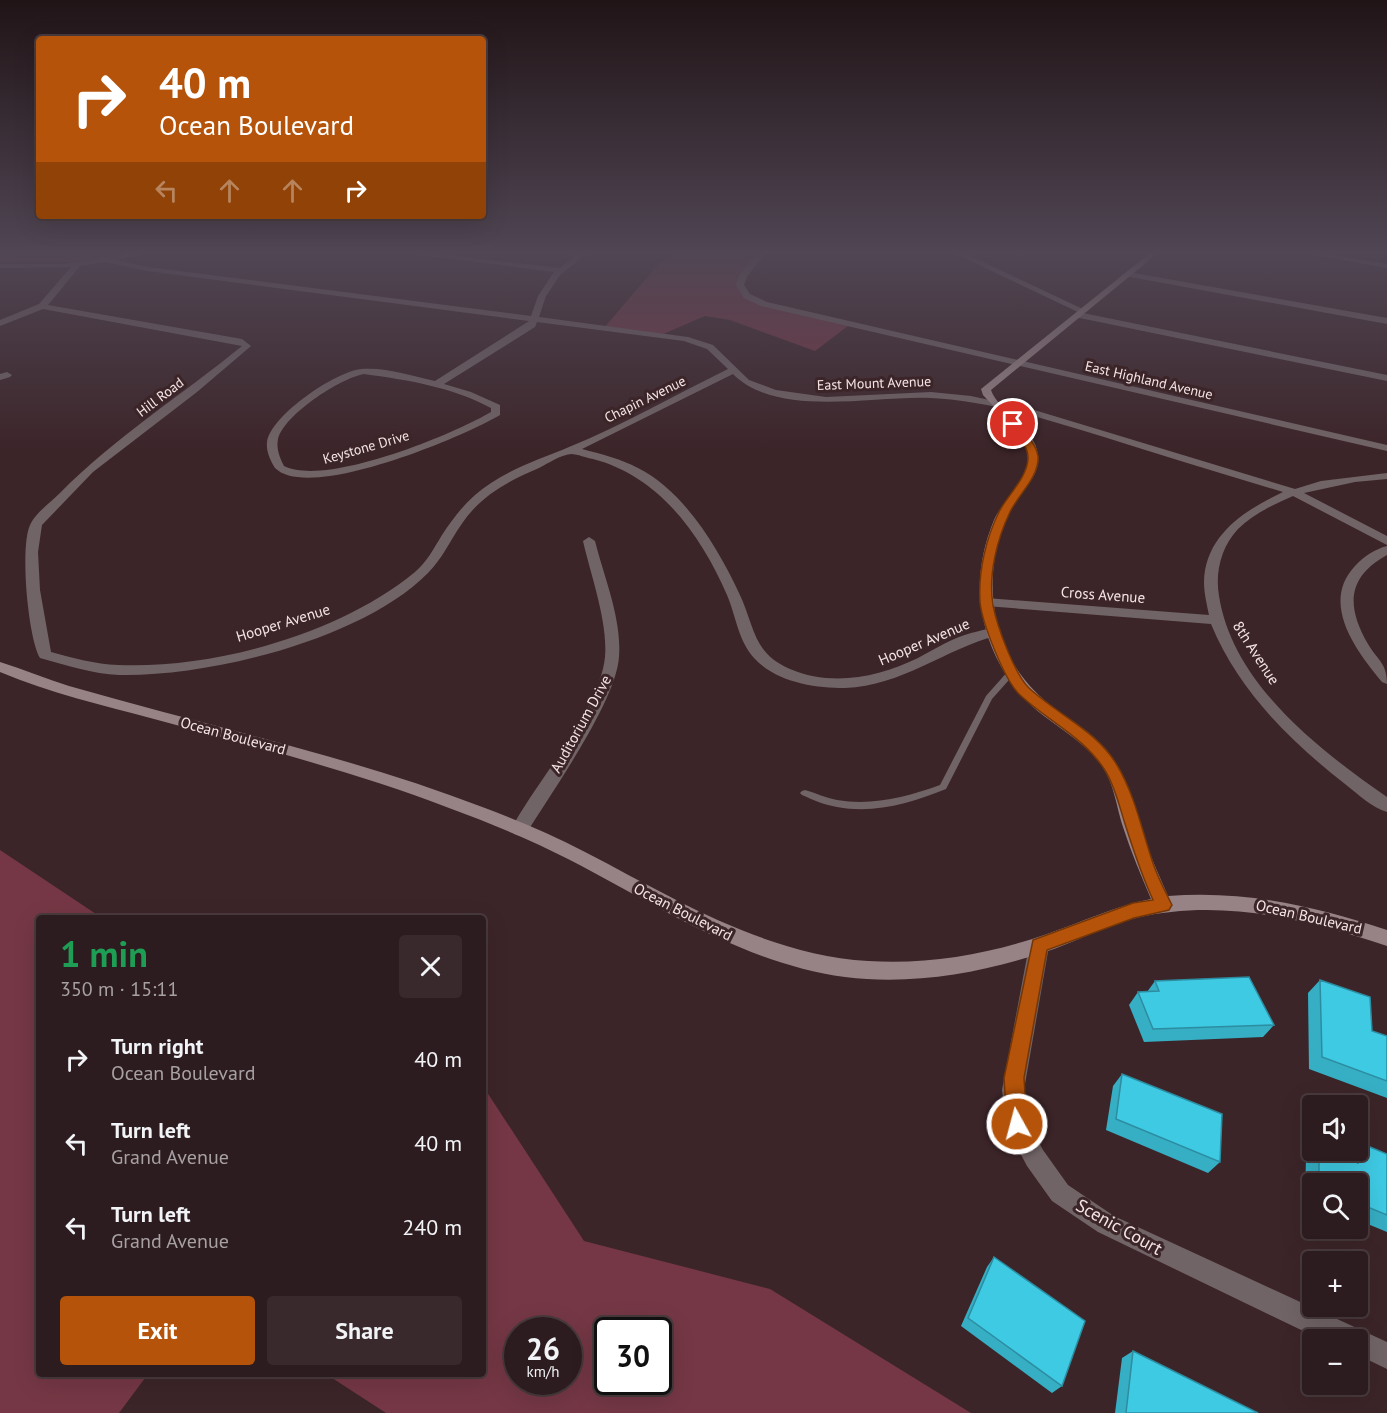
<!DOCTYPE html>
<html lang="en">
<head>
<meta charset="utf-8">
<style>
	body { margin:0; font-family:"PT Sans",sans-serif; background:#39292c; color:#f1f3f6; height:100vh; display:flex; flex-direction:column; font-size:22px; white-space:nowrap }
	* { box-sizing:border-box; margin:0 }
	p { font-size:20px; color:#a7a1a4 }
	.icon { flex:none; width:33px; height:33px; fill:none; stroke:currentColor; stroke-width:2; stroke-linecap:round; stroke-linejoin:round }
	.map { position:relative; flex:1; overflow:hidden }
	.side { position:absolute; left:36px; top:915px; width:450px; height:462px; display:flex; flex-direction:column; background:#2d1c1f; border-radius:6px; box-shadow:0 6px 24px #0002,0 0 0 2px #483a3d }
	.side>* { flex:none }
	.banner { position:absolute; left:36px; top:36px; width:450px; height:183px; border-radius:6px; box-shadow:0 6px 24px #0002,0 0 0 2px #483a3d; background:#b45309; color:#fff; overflow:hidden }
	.controls { position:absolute; left:1302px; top:1095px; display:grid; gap:12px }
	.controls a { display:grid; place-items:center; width:66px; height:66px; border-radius:6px; background:#2d1c1f; box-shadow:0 6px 24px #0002,0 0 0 2px #483a3d; font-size:30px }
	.speed { position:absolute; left:504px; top:1317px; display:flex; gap:12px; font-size:30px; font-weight:700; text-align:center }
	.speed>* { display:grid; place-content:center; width:78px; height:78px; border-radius:50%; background:#2d1c1f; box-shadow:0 6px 24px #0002,0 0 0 2px #483a3d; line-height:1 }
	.speed small { font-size:15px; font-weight:400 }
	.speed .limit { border:3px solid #111; border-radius:9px; background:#fff; color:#111 }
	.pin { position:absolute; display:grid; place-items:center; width:51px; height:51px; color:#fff; margin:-26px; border:3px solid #fff; border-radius:50%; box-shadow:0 2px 6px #0007 }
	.me { position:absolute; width:66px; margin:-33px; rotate:353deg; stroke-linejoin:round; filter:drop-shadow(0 0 4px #0008) }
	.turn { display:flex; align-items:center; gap:21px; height:126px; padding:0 24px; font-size:27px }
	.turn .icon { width:78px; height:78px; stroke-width:2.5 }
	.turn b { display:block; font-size:42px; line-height:51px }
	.lanes { display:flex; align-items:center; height:57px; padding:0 24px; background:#0003; justify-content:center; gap:30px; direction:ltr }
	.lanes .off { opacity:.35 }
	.round { display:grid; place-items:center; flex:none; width:63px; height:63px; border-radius:6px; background:#39292c }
	.overview { display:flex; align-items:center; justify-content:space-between; height:102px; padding:0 24px }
	h1 { font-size:36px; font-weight:700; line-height:45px; color:#1e9e55 }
	.action { display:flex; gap:12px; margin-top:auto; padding:12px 24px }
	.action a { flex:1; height:69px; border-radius:6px; background:#b45309; color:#fff; font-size:24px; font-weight:700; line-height:69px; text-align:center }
	.action a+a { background:#39292c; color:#f1f3f6 }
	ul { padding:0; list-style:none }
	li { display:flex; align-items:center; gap:18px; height:84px; padding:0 24px }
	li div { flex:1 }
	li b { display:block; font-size:22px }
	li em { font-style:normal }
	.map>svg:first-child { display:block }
</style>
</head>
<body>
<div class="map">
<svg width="1387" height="1413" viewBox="0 0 1387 1413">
	<rect width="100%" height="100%" fill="#3c2529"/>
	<!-- green -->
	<path fill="#753745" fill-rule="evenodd" d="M0 253H110L95 261 0 263Z
		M684 253H759L742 289 769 307 848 326 815 351 730 320 705 316 661 335 604 328 661 261Z
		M0 850 102 918H39V1374H148L119 1413H0Z
		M483 1086 584 1241 770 1289 971 1413H386L326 1374H483ZM518 1330H568V1382H518ZM608 1330H658V1382H608Z"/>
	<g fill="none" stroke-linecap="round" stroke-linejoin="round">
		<!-- lane -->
		<path fill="#716466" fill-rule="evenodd" d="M1012 669 1016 672 992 699 946 789C911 803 875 814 837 807 825 805 813 800 802 795L800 793 802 791 805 790C816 793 826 798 837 800 872 806 907 797 940 785L986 696 1009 670Z"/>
		<!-- street -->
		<path fill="#716466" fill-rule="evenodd" d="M131 253H148L117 260 148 267 531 316 538 296 554 272 406 253H429L560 268 579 253H588L560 275 546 296 539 317 688 337 713 345 749 380 776 390 826 397 931 392 971 396 1031 409 1295 489 1321 481 1387 473V479L1355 482 1304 493 1387 536V545L1293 496C1273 505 1253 514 1238 529 1221 547 1215 573 1219 596 1233 684 1318 749 1387 797V812C1372 808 1358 794 1345 784 1290 741 1238 690 1211 624L986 606 979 602 986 598 1209 615C1207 605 1204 593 1204 582 1205 535 1245 510 1283 492 1223 474 1164 456 1104 437 1047 420 991 401 931 398 873 395 778 419 733 374L582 449C601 454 621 459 638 468 684 491 718 548 739 593 755 626 752 653 790 669 832 687 879 677 918 658 935 649 952 638 971 633 980 631 989 627 998 629L1000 632 998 635C945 649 902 686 845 688 814 688 776 682 754 658 738 640 736 616 727 595 701 535 659 476 593 459 586 458 578 454 571 454 560 455 549 463 539 468 508 481 480 496 461 525 450 541 442 559 428 573 363 639 210 677 119 675 93 674 66 665 40 658 28 638 19 543 31 523 37 512 51 502 60 493 114 438 182 395 242 346L43 309 0 326V320L39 304 71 267 0 268V264H64ZM105 262 148 271 529 321 435 381C413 376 385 367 362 369 336 371 271 415 267 442 266 451 270 460 275 468 309 502 463 437 500 415V405L471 392 444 384 535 327 537 322 684 341 707 349 728 369C675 395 623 425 569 447 543 458 515 467 491 483 470 496 455 515 442 535 434 548 427 562 415 572 340 634 214 669 118 665 95 664 73 658 51 652L40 590 38 552 42 525 93 472 197 392 251 346 242 339 48 305 80 266ZM364 374C408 380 452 387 491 408V412C452 435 326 487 284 466 280 458 276 449 278 439 284 415 340 378 364 374Z
			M758 253H766L746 277 744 285 750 294 767 302 1387 445V451L761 306 744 298 736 285 738 277Z
			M954 253H964L1087 311 1080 313Z
			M1303 253H1320L1387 264V268Z
			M1128 272 1387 318V324L1125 276Z
			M1078 312 1387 375V381L1075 317 1074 315Z
			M7 372 12 375 10 377 0 380V374Z
			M589 537 595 541C604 577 622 619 619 657 616 702 551 793 526 834L520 836 514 834 511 829C536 782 600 709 605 657 608 622 591 576 583 541Z
			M1387 546V555C1347 577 1346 606 1368 644 1378 661 1387 663 1387 684L1382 682C1356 651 1320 603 1355 566 1363 557 1375 549 1387 546Z
			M1039 938 1046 940 1049 946 1024 1090 1028 1122 1043 1150 1068 1185 1114 1216 1387 1342V1369L1358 1355V1340H1322L1098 1232 1052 1201 1027 1166 1009 1132 1006 1124 1002 1090 1029 946 1032 940Z"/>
		<!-- secondary -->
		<path fill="#978386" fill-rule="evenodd" d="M1150 253H1158L991 390C998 411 1035 428 1038 455 1041 476 1019 494 1010 511 991 548 988 591 999 631 1009 664 1029 690 1057 710 1077 724 1098 737 1112 757 1127 778 1132 801 1140 824 1147 849 1158 873 1168 896 1245 890 1315 906 1387 930V946C1306 919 1221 898 1136 918 1107 925 1081 939 1054 949 987 972 915 986 845 977 743 963 659 906 570 860 531 840 490 823 449 808 353 771 253 746 154 719 102 705 50 693 0 672V662C23 669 46 679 69 686 208 726 350 756 485 808 519 821 553 835 585 852 676 899 763 954 868 961 928 965 990 954 1047 934 1082 922 1115 906 1151 899 1141 875 1131 852 1123 827 1116 805 1114 782 1100 763 1085 744 1064 731 1044 716 1013 693 991 657 983 618 976 586 981 551 994 520 1003 500 1033 476 1027 452 1022 430 997 411 983 395L981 389Z"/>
	</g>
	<!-- wall -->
	<path fill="#36aec4" d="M1320 980 1372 1031 1387 1036V1098L1309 1069 1308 993Z
		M1155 981 1274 1025 1263 1037 1144 1042 1129 1005 1138 992H1147Z
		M1122 1074 1220 1162 1208 1173 1106 1130 1113 1086Z
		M1315 1150H1328L1343 1157V1153L1347 1150H1358L1387 1154V1232L1358 1220V1184H1312V1200L1305 1197 1306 1158Z
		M994 1257 1062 1386 1052 1393 961 1326 987 1267Z
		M1133 1351 1258 1413H1115L1122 1358Z"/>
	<!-- building -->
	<path fill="#3fcae4" stroke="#2c8da0" stroke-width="1.5" d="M1249 977 1274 1025 1153 1029 1138 992 1159 991 1155 981Z
		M1320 980 1370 997 1372 1031 1387 1036V1081L1322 1057Z
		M1122 1074 1222 1114 1220 1162 1116 1119Z
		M1358 1142 1387 1154V1215L1358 1203V1184H1319V1150H1328L1358 1163Z
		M994 1257 1085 1321 1062 1386 968 1318Z
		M1133 1351 1258 1413H1126Z"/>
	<!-- sky -->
	<linearGradient id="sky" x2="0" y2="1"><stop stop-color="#211417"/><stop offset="0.56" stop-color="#504654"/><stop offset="1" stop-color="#504654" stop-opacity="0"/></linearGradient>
	<rect width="1387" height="451" fill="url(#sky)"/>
	<!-- route -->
	<path fill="#b45309" stroke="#753606" stroke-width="1.5" d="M1010 422H1016C1024 432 1036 443 1038 456 1040 476 1018 495 1010 512 997 539 988 575 993 605 997 626 1014 673 1029 688 1058 715 1096 730 1117 765 1135 795 1142 831 1153 863 1158 878 1165 891 1172 905L1169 910 1134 918 1047 950 1024 1078 1027 1124 1025 1132 1017 1134 1010 1132 1007 1124 1004 1078 1033 940 1133 903 1153 900C1142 876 1134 852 1126 827 1120 809 1116 789 1106 772 1085 737 1047 721 1019 694 1004 679 982 623 980 602 978 572 986 537 1000 510 1009 494 1027 477 1028 459 1029 445 1015 434 1008 424Z"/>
	<g text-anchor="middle" stroke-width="6" stroke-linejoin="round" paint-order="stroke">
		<!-- far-street labels -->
		<g font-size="14" fill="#f4e4e6" stroke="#3c2529">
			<text transform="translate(1149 380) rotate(13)" y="5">East Highland Avenue</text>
			<text transform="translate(874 383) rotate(-2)" y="5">East Mount Avenue</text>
			<text transform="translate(160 397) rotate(-37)" y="5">Hill Road</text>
			<text transform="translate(645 399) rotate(-26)" y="5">Chapin Avenue</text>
			<text transform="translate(366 447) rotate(-16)" y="5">Keystone Drive</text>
		</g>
		<!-- street labels -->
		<g font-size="15" fill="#f4e4e6" stroke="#3c2529">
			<text transform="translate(1103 595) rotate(4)" y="5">Cross Avenue</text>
			<text transform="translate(283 623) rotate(-17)" y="5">Hooper Avenue</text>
			<text transform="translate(924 642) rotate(-23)" y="5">Hooper Avenue</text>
			<text transform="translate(1256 653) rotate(57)" y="5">8th Avenue</text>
			<text transform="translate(581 724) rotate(-61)" y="5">Auditorium Drive</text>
			<text transform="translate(233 736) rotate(15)" y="5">Ocean Boulevard</text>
			<text transform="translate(683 912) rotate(27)" y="5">Ocean Boulevard</text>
			<text transform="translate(1309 917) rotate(13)" y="5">Ocean Boulevard</text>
		</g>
		<!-- near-street labels -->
		<g font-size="18" fill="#f4e4e6" stroke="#3c2529">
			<text transform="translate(1119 1227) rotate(29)" y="6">Scenic Court</text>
		</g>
	</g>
</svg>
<div class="controls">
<a><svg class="icon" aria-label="sound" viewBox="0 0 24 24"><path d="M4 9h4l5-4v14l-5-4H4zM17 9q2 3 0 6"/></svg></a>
<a><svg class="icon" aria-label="search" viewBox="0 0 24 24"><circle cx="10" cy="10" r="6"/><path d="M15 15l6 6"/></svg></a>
<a>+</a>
<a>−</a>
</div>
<div class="speed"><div>26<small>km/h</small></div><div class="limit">30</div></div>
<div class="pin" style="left:1013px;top:424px;background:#d93025"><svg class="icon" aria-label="arrive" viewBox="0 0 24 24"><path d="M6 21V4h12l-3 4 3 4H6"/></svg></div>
<svg class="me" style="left:1017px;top:1124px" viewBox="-20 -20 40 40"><circle r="17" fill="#b45309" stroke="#fff" stroke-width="3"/><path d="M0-11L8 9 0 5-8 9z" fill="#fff"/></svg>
<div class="banner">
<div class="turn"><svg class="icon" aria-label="right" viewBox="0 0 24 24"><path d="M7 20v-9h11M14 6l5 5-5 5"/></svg><div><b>40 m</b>Ocean Boulevard</div></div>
<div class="lanes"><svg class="icon off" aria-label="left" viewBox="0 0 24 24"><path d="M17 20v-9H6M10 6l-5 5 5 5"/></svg><svg class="icon off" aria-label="ahead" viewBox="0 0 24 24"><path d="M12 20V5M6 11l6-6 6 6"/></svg><svg class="icon off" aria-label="ahead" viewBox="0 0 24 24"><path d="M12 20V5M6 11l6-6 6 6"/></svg><svg class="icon" aria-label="right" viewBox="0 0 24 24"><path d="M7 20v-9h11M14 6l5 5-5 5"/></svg></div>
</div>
<section class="side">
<div class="overview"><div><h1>1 min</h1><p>350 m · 15:11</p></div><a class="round"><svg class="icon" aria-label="close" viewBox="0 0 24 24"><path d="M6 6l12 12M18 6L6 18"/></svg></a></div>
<ul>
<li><svg class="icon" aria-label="right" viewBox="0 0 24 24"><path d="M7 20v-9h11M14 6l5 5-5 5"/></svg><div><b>Turn right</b><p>Ocean Boulevard</p></div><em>40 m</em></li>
<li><svg class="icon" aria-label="left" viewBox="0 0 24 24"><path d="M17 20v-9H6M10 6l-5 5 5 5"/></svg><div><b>Turn left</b><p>Grand Avenue</p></div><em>40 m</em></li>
<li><svg class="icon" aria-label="left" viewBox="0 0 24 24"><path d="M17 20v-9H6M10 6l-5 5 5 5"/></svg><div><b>Turn left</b><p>Grand Avenue</p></div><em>240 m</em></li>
</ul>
<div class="action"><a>Exit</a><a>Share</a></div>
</section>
</div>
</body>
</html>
